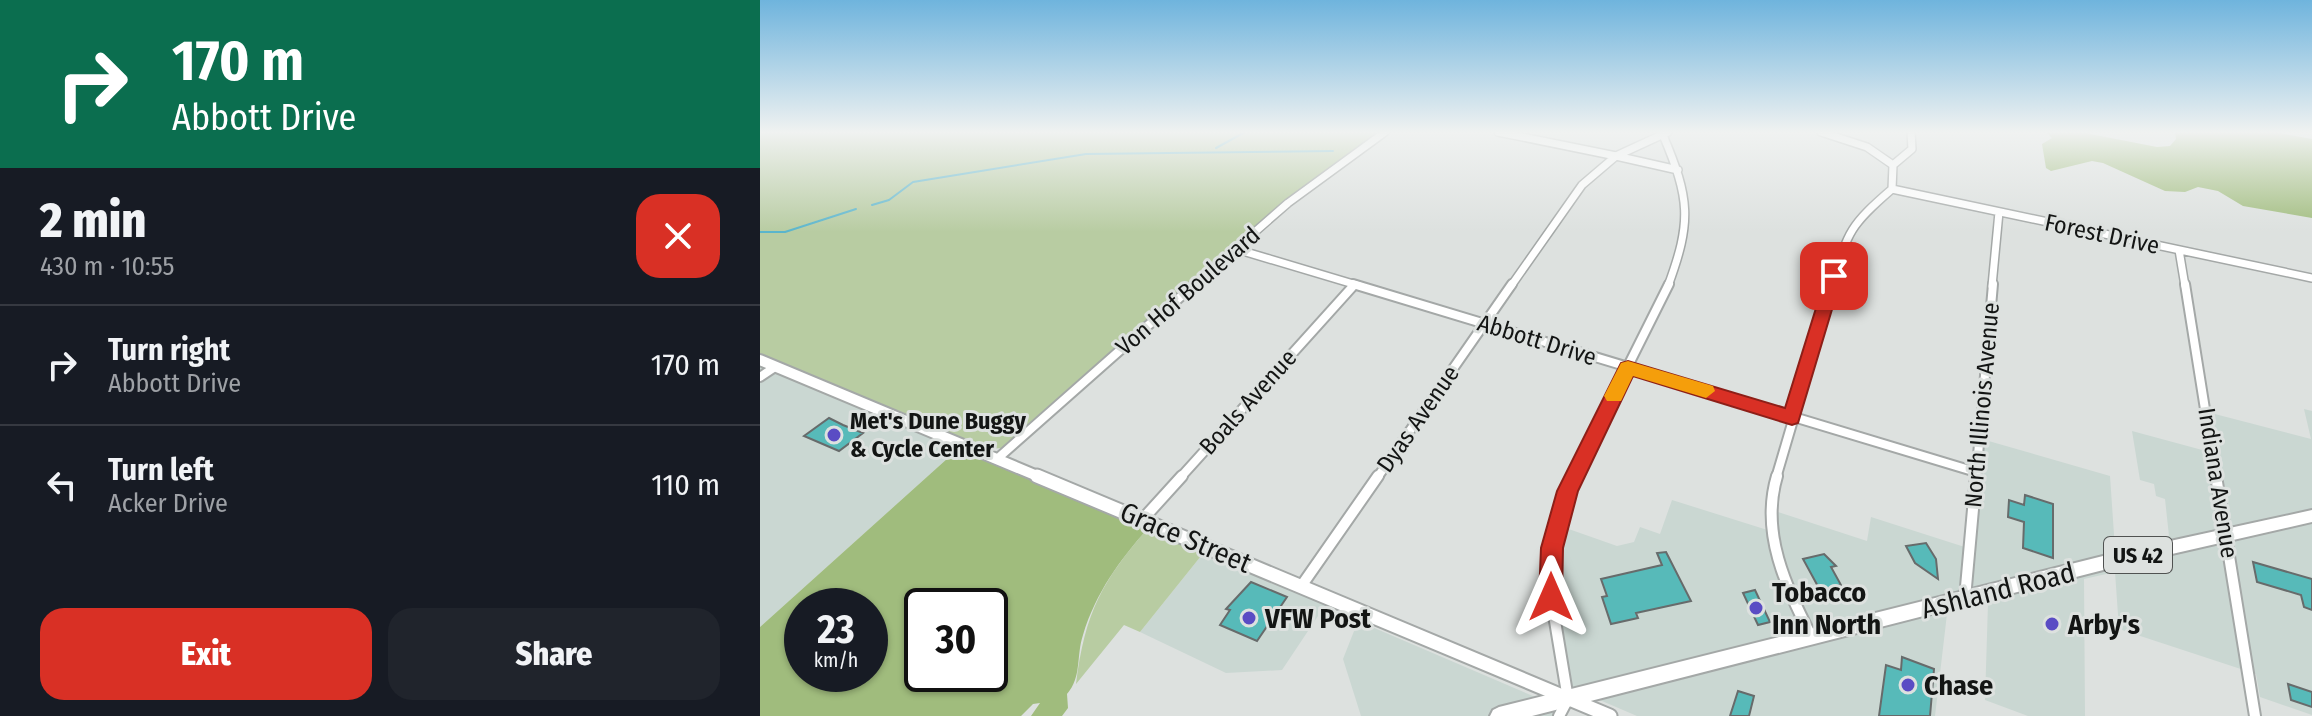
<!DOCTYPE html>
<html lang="en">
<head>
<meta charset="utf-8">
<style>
	body { margin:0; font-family:"Fira Sans Condensed",sans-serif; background:#20242c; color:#f1f3f6; height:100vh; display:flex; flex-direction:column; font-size:30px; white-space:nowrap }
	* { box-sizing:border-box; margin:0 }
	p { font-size:26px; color:#9ea1a6 }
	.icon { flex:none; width:44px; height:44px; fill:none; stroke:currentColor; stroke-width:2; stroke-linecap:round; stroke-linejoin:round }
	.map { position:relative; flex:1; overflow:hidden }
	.panel { display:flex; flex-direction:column; background:#171b24; width:760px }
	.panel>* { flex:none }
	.banner { background:#0b6e4f; color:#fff; overflow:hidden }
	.speed { position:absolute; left:24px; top:588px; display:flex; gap:16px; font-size:40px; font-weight:700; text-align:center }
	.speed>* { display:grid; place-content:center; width:104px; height:104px; border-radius:50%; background:#171b24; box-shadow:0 2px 6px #0004; line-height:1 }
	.speed small { font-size:20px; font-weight:400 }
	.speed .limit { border:4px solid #111; border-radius:12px; background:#fff; color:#111 }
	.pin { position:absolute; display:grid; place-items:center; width:68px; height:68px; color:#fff; margin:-34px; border-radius:16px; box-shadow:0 4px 12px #0006 }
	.me { position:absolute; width:88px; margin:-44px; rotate:0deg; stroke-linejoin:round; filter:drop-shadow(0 0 6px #0008) }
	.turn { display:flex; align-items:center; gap:28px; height:168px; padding:0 40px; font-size:36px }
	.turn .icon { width:104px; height:104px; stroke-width:2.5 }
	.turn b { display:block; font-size:56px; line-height:68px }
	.round { display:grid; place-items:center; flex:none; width:84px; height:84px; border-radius:24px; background:#20242c }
	.overview { display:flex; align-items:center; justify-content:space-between; height:136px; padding:0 40px }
	h1 { font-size:48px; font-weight:800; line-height:60px }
	.primary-button { display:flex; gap:16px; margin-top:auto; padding:16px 40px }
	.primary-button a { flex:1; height:92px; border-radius:24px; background:#d93025; color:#fff; font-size:32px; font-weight:800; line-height:92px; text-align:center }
	.primary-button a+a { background:#20242c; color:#f1f3f6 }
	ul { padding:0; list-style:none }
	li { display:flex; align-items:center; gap:24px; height:120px; padding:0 40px; border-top:2px solid #363941 }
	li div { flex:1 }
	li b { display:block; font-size:30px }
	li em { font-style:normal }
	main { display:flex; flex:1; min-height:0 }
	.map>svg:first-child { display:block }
</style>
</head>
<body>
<main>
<section class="panel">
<div class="banner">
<div class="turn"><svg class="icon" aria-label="right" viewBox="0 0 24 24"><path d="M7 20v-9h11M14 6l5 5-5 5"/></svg><div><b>170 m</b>Abbott Drive</div></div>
</div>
<div class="overview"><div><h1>2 min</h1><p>430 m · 10:55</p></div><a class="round" style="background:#d93025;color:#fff"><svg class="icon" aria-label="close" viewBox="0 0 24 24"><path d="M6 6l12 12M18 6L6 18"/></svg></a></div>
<ul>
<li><svg class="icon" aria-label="right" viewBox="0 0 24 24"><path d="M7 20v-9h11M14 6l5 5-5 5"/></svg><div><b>Turn right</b><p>Abbott Drive</p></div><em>170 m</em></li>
<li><svg class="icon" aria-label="left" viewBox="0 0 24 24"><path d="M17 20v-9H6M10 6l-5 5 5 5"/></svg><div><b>Turn left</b><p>Acker Drive</p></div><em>110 m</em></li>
</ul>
<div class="primary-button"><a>Exit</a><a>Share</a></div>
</section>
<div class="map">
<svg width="1552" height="716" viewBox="0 0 1552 716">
	<rect width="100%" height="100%" fill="#dde1df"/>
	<!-- built -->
	<path fill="#cad7d2" d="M0 367 198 449 0 627Z
		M1544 409 1552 411V715L1500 697 1496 674 1359 629 1355 572 1324 579 1325 716H1268L1225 700 1228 603 1187 614 1175 716H877L807 686 796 579 803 527 857 546 874 542 880 527 900 534 912 500 1017 533 1018 512 1107 541 1111 517 1214 550 1225 440 1350 476 1355 549 1409 536 1405 499 1396 496 1394 484 1380 480 1372 431 1457 454 1451 413 1551 439Z
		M445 551 566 604 522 670 466 673 380 632Z
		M598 621 796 706 793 716H601L583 659Z"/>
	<!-- green -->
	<path fill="#b8cca2" d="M0 132H621L536 193 242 448 229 449 0 355Z
		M389 527 445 551 380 632 364 625 316 684C325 612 342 581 389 527Z"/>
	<!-- forest -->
	<path fill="#a0bc7d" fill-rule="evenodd" d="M1286 132H1320L1397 147 1410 146 1416 139 1415 132H1514L1552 139V218L1483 206 1458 191 1438 187 1425 192 1405 191 1343 163 1332 161 1291 171 1286 168 1282 144 1292 138Z
		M198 449 389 527C360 560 336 592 323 635 316 656 322 677 307 694L308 708 302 716H271L280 703 273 704 261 716H0V627ZM42 606H110V674H42ZM162 606H230V674H162Z"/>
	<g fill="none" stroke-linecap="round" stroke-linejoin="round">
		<!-- stream -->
		<path stroke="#5ab5cc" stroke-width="2" d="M456 148 485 132
			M112 205 129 200 153 182 326 154 573 151
			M0 232H25L96 209"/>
	</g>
	<!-- building -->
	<path fill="#57bab9" stroke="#676b6b" stroke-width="2" d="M69 418 83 425 103 433 79 451 44 436Z
		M1265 495 1293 504V558L1263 548 1264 522 1248 517 1249 500 1264 505Z
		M1166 543 1176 559 1178 579 1155 563 1146 546Z
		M906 552 931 601 876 613 878 618 851 624 842 597 847 596 841 579 902 565 897 553Z
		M1064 554 1076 566 1071 567 1081 585 1060 590 1043 559Z
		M1493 562 1552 579V610L1544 607 1541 595 1497 582Z
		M491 582 527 597 497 641 460 625 470 610 466 609Z
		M995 590 1010 622 998 625 983 593Z
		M1142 657 1174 669 1170 716H1119L1126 665 1141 670Z
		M1528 684 1552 692V707L1531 700Z
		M978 691 994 696 989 716H970Z"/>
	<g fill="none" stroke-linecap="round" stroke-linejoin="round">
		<defs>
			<path id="minor-far2" d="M738 132 856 156 908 132
				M1061 132 1107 147 1133 165
				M903 135C930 199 932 221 908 286
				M1133 165 1152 149 1151 132
				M1132 189 1552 278
				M476 249 600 286
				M1419 250 1425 286
				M433 286 528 203 625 132
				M751 286 822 185 856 156 918 170
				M1072 286C1088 232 1088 227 1132 189L1133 165
				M1232 286 1239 212"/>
			<path id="minor-far1" d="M593 284 1216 472
				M1425 284 1456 478
				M0 377 15 367
				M237 459 435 284
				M420 478 594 285
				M617 478 752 284
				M812 478 909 284
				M1016 478 1073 284
				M1216 478 1233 284"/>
			<path id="minor" d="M1017 476C1000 533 1026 586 1051 636
				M1456 476 1495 716
				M383 519 422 476
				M542 585 618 476
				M1205 598 1216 476
				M799 716 808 699 791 597 795 535 813 476"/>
			<path id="tertiary-far1" d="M0 360 282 478"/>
			<path id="tertiary" d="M277 476 850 716"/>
			<path id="primary" d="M1552 510V522L1355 567 772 716H730L733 710 739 707 1355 553Z"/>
		</defs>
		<!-- minor-far2 casing -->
		<use href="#minor-far2" stroke="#a4a8a7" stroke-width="10"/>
		<!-- minor-far1 casing -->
		<use href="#minor-far1" stroke="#a4a8a7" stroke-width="12"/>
		<!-- minor casing -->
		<use href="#minor" stroke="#a4a8a7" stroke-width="14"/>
		<!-- tertiary-far1 casing -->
		<use href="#tertiary-far1" stroke="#a4a8a7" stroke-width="14"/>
		<!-- tertiary casing -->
		<use href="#tertiary" stroke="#a4a8a7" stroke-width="17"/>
		<!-- primary casing -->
		<use href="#primary" stroke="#a4a8a7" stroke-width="4"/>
		<!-- minor-far2 -->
		<use href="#minor-far2" stroke="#fff" stroke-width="7"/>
		<!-- minor-far1 -->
		<use href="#minor-far1" stroke="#fff" stroke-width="8"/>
		<!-- minor -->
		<use href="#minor" stroke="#fff" stroke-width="10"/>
		<!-- tertiary-far1 -->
		<use href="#tertiary-far1" stroke="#fff" stroke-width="10"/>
		<!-- tertiary -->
		<use href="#tertiary" stroke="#fff" stroke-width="13"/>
		<!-- primary -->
		<use href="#primary" fill="#fff" fill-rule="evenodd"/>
	</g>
	<!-- sky -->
	<linearGradient id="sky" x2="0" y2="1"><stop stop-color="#6fb4dd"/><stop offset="0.57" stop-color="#f0f2f1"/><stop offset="1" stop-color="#f0f2f1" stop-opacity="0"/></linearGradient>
	<rect width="1552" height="232" fill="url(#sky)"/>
	<!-- route -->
	<path fill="#d93025" stroke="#8d1f18" stroke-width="2" d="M1074 271 1082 276 1038 423 1032 425 873 376 818 491 803 548 802 597 799 604 791 608 783 604 779 597 781 548 797 491 861 363 868 361 1025 408 1066 276Z"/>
	<!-- slow -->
	<path fill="#f59e0b" d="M868 361 953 386 955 391 946 398 873 376 861 401H847L844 396 861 363Z"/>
	<!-- markers -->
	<g fill="#5a4cc4" stroke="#dde1df" stroke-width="3">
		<circle cx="74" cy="435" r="8"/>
		<circle cx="996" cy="608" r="8"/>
		<circle cx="489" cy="618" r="8"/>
		<circle cx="1292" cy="624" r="8"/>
		<circle cx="1148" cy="685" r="8"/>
	</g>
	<g text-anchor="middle" stroke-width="6" stroke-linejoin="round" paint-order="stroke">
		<!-- shield labels -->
		<rect fill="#dde1df" stroke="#505251" stroke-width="2" x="1344" y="537" width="68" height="36" rx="6"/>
		<g font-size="22" font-weight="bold" fill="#131514">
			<text x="1378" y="563">US 42</text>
		</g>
		<!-- street labels -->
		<g font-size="24" fill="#131514" stroke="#dde1df">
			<text transform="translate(1342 234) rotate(12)" y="8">Forest Drive</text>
			<text transform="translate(428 291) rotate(-41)" y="8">Von Hof Boulevard</text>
			<text transform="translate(777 340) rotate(17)" y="8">Abbott Drive</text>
			<text transform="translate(488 402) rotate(-48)" y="8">Boals Avenue</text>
			<text transform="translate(1222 405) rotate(-85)" y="8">North Illinois Avenue</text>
			<text transform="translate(658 419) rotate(-55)" y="8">Dyas Avenue</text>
			<text transform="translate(1458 483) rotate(81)" y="8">Indiana Avenue</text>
		</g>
		<!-- poi labels -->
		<g font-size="24" font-weight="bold" fill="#131514" stroke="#dde1df" text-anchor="start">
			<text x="90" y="429">Met's Dune Buggy<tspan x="90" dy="28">&amp; Cycle Center</tspan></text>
		</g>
		<!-- near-street labels -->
		<g font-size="28" fill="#131514" stroke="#dde1df">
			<text transform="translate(426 537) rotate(23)" y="10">Grace Street</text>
			<text transform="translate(1238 590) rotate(-14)" y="10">Ashland Road</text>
		</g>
		<!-- near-poi labels -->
		<g font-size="28" font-weight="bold" fill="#131514" stroke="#dde1df" text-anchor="start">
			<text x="1012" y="602">Tobacco<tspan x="1012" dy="32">Inn North</tspan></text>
			<text x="505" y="628">VFW Post</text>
			<text x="1308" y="634">Arby's</text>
			<text x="1164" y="695">Chase</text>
		</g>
	</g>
</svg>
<div class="speed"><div>23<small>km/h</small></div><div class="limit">30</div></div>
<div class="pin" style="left:1074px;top:276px;background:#d93025"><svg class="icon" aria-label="arrive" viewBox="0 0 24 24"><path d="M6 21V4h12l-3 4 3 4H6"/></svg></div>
<svg class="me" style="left:791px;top:597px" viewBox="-20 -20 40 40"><path d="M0-17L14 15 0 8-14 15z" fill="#d93025" stroke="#fff" stroke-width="4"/></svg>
</div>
</main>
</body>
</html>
